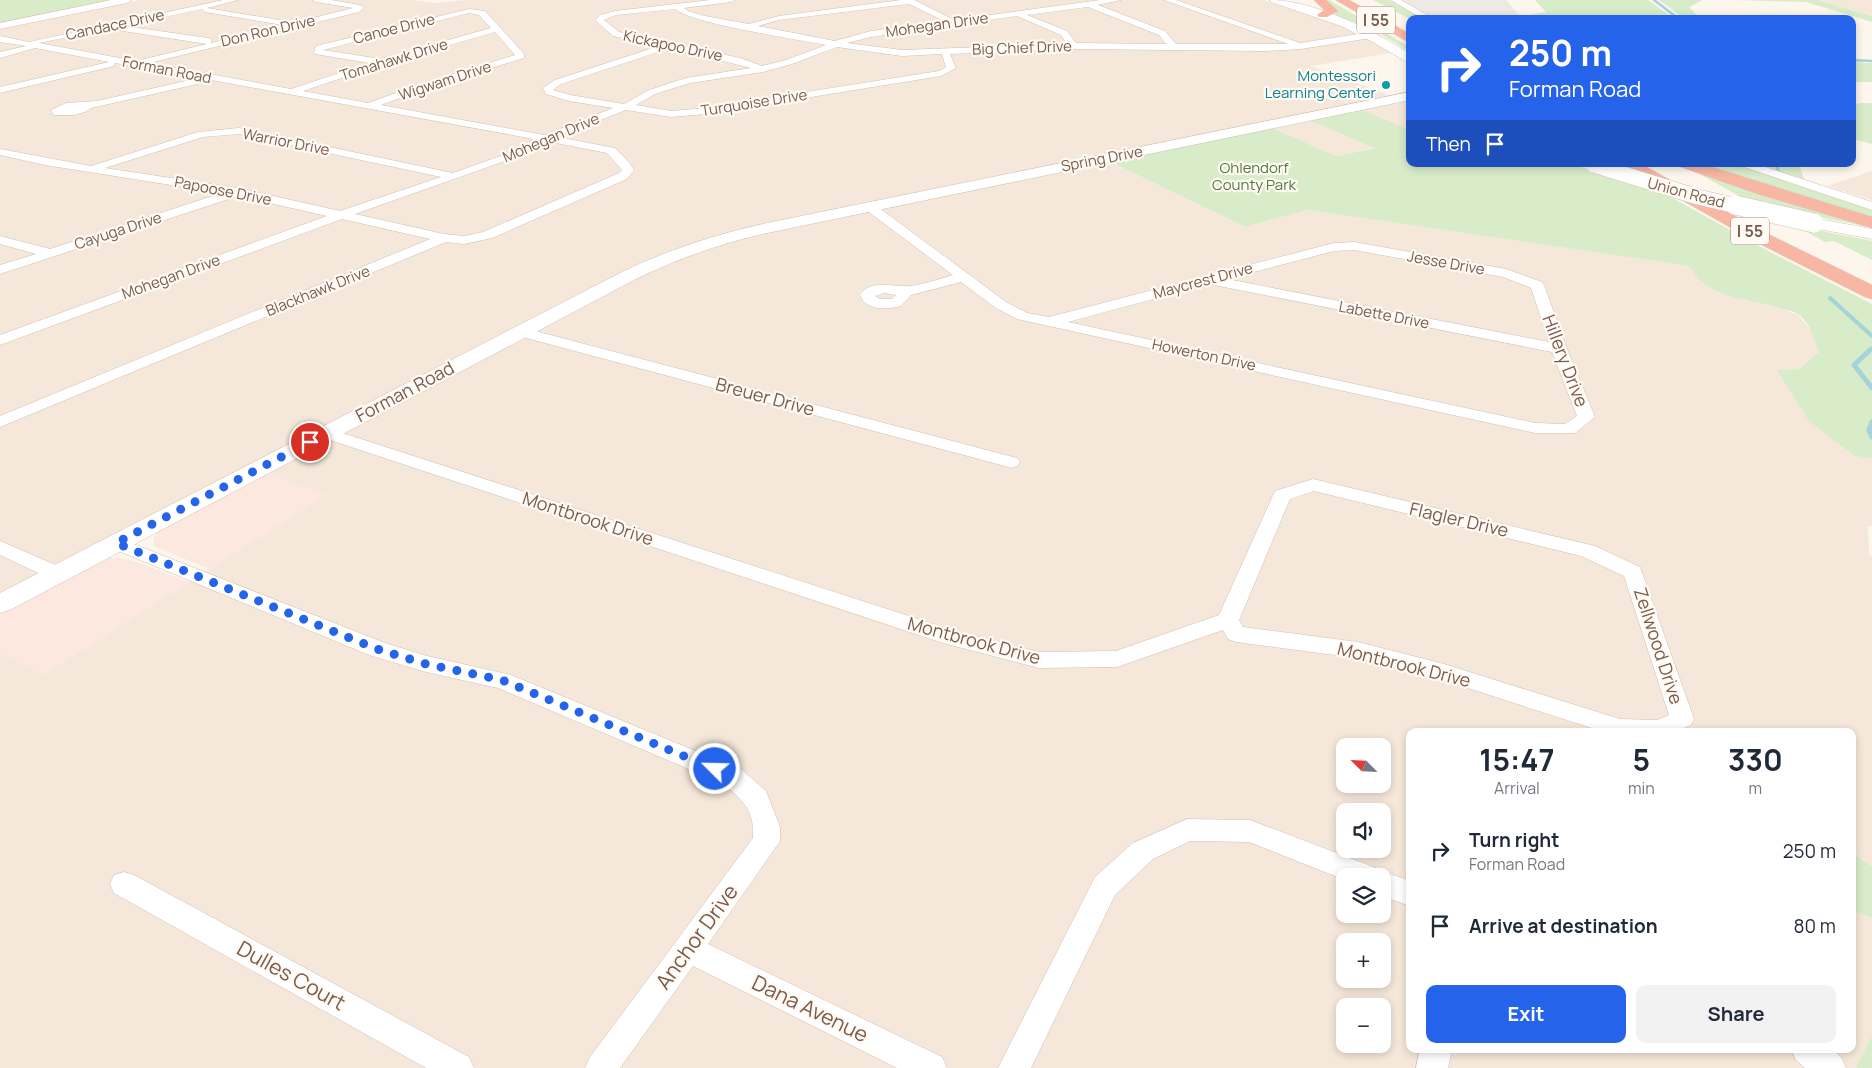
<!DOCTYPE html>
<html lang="en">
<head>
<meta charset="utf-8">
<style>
	body { margin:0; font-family:Manrope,sans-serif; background:#f2f2f3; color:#1f2937; height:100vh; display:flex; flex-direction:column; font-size:19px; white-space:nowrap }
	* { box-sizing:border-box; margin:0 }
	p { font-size:16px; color:#747a83 }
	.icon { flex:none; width:28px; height:28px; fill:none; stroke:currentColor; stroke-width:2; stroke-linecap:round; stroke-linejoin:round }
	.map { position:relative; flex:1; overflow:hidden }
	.panel { position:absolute; left:1406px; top:728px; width:450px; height:325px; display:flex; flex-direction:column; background:#fff; border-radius:10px; box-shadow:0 2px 8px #0003 }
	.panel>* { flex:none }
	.guide { position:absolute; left:1406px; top:15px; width:450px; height:152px; border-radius:10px; box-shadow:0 2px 8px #0003; background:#2563eb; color:#fff; overflow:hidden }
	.needle { width:32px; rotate:294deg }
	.buttons { position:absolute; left:1336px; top:738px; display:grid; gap:10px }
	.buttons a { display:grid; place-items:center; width:55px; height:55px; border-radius:10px; background:#fff; box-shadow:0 2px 8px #0003; font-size:25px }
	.pin { position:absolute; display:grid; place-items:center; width:42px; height:42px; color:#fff; margin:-21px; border:2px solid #fff; border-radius:50%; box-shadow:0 1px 5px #0007 }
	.me { position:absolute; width:55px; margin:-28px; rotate:293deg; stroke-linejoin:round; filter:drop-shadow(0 0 4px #0008) }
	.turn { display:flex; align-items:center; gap:18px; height:105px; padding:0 20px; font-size:22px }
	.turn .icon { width:65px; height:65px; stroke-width:2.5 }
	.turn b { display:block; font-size:35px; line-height:42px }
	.then { display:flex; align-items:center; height:48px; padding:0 20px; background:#0003; gap:10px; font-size:19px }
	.eta { display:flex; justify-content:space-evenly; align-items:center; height:85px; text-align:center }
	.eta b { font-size:30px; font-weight:700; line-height:35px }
	.action { display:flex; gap:10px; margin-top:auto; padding:10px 20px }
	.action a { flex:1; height:58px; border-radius:10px; background:#2563eb; color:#fff; font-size:20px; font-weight:700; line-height:58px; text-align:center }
	.action a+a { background:#f2f2f3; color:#1f2937 }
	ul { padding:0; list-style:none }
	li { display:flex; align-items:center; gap:15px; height:75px; padding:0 20px }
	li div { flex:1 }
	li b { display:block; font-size:19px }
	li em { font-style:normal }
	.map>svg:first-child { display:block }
</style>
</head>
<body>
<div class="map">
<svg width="1872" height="1068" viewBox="0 0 1872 1068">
	<rect width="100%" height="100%" fill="#fdf6ec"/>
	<!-- residential -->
	<path fill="#f5e8da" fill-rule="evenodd" d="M140 0H411L437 3 465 0H903L937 12 913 0H1263L1333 23 1373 41 1392 53 1310 66 1389 95 762 226 688 245 645 262 0 596V42L158 71 169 68 0 36V28Z
		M1818 0H1872V16L1825 2Z
		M1410 97V130L1358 108Z
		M1307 119 1376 147 1336 156 1270 127Z
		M1109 161 1245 227 1307 210 1689 266 1693 272 1718 292 1771 305 1798 315 1812 332 1819 352 1799 369 1777 370 1855 456 1872 459V526H1868L1869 555 1872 556V866L1853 853 1852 731H1410V1049H1852L1853 911 1872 918V1036L1856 1066 1857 1068H0V653L44 674 325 495 264 472 653 268 744 235ZM1345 746H1382V784H1345ZM1345 811H1382V849H1345ZM1345 876H1382V914H1345ZM1345 941H1382V979H1345ZM1345 1006H1382V1044H1345Z
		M1872 171V200L1827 186Z"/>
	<!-- commercial -->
	<path fill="#fde8e0" d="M264 472 326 495 209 569 154 546 153 540 158 531Z
		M108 558H122L137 562 189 582 44 674 0 653V611Z"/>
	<!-- industrial -->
	<path fill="#efe9e4" d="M1398 0H1506L1522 19H1435Z"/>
	<!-- green -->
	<path fill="#d8ecc9" d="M0 0H118L0 24Z
		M1324 0H1329L1410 47V52L1373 29 1335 15 1337 10Z
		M1373 0H1388L1424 19H1410Z
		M1535 0H1648L1674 19H1529L1533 14 1546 12Z
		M1659 0H1703L1689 7 1697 15 1707 19H1685Z
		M1733 0H1818L1872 16V22L1806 2Z
		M1853 62 1872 63V82H1853Z
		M1860 103H1872V144L1853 139V105Z
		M1358 108 1410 130V164H1572L1667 195 1772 253 1872 304V459L1855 456 1809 421 1777 370 1799 369 1819 352C1814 339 1810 323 1799 315 1794 311 1786 310 1780 308 1746 297 1710 301 1689 266L1307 210 1245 227 1109 161 1270 127 1336 156 1375 148 1307 119Z
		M1694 164H1735L1872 209V220L1757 186Z
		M1755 164H1799L1804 179Z
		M1696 170 1870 227 1754 204 1703 176Z
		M1796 226 1872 241V260L1834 241 1825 242Z
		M1852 853 1872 866V918L1853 911Z
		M1872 1036V1068H1857L1856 1066Z"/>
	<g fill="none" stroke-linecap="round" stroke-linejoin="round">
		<!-- stream-far3 -->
		<path stroke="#a5d3da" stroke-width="2.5" d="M1654 0 1679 19
			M1852 60 1872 61"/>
		<!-- stream-far2 -->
		<path stroke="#a5d3da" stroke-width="3" d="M1777 164 1778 172"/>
		<!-- stream-far1 -->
		<path stroke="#a5d3da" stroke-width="4" d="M1830 298 1872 336
			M1867 352 1872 348"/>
		<!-- stream -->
		<path stroke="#a5d3da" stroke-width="5" d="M1869 351 1854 365 1872 388
			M1872 422 1869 430 1872 437"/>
		<defs>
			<path id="minor" d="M223 0H238L207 8 285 21 289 24 353 8 316 2 312 0H331L360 5 364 7 359 12 149 63 291 89 369 63 315 54 314 52 316 46 469 9 485 11 524 54V58L427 88 381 105 544 135 613 108 569 101 546 94 543 88 555 80 659 46 613 36 595 20 600 15 615 11 710 0H735L731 2 684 8 688 11 705 16 749 24 779 16 901 0H914L954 20 1100 0H1121L1098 5 1165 31 1176 44H1288L1164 0H1176L1300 43 1371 32 1375 35 1371 38 1301 49 1265 51 1073 49 950 54 956 68 941 76 706 114 671 117 626 110 557 137 615 148 628 161 634 170 627 179 492 238 464 244 446 242 0 427V416L430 239 342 219 0 345V335L327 216 238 196 0 274V265L36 254 0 244V236L50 249 222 193 45 165 0 155V149L91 166 198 132 239 128 453 173 514 151 534 139 206 79 202 83 91 108 85 112 74 115H54L51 110 66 103 97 101 199 78 115 63 114 66 0 93V87L109 62 35 48 0 58V52L26 46 0 42V36L29 42ZM909 4 944 21 871 31 835 41 758 26 779 20ZM1088 7 1159 35 1166 44 1076 43 1067 31 1027 15ZM202 9 205 12 283 25 211 43V39L208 38 124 26ZM675 9C693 24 797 39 826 45L786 60 762 66 740 58 619 32 604 20 616 15ZM469 13 479 15 491 28 381 59 323 50ZM1017 16 1061 35 1067 44 902 50 847 43 871 37ZM120 26V30L123 31 207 44 136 61 39 43ZM495 32 515 55 421 84 368 103 303 91 384 64ZM837 47 902 56 942 54 946 67 939 71 706 108 671 111 636 105 655 94 690 83 763 72 792 64ZM670 48 751 68 686 78 649 90 624 104 570 95 553 90 561 84ZM239 134 441 177 340 211 237 188 105 168 203 137ZM546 141 607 153 622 170 619 173 483 232 464 236 444 234 355 214 522 155Z
				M1391 0H1401L1434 19H1423Z
				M1739 164H1756L1872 202V210L1741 166Z
				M870 203 874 204 1006 302 1027 313 1049 317 1334 243 1354 242 1506 269 1542 282 1544 285 1567 349 1595 417 1575 433H1535L1017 319 996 308 961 282 911 295 901 306C887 310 866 311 860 295 872 278 894 288 911 286 925 284 939 279 953 275L866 210 864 207 866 204ZM1354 250 1503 277 1531 288 1549 342 1227 279 1334 251ZM1209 284 1552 352 1577 416 1565 424 1535 423 1068 322ZM884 293 896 295 892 299H880L875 296Z
				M520 327 1017 458 1020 462 1017 466 1011 468 1005 466 515 335 512 332 515 329Z
				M327 428 955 631 1039 652 1116 651 1219 615 1275 491 1313 479 1595 546 1640 567 1694 719 1691 725 1677 731H1601L1440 679 1358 658 1236 642 1228 639 1223 630 1117 667 1039 668 943 643 321 437 318 433 321 429ZM1314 491 1581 556 1624 576 1669 715 1657 720 1620 719 1444 664 1358 642 1243 627 1239 620 1290 499Z
				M116 537 385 643 427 656 511 675 742 770 766 791 780 827V841L708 944 942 1057 947 1068H897L693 966 620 1068H585L590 1057 753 838C755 810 743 801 724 784L498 688 426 672 369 655 109 547 106 543 109 539Z
				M0 541 65 569 68 574 65 579 58 581 51 579 0 555Z
				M1187 819 1250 820 1376 868 1378 872 1382 871 1410 881V906L1382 896V876H1345V880L1249 842 1190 841 1153 859 1115 895 1031 1068H998L1095 877 1133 843Z
				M124 872 134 875 469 1057 474 1068H426L114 893 110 884 114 875Z
				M1420 1049H1452L1448 1068H1416Z
				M1791 1049H1832L1841 1057 1846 1068H1805L1796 1060Z"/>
			<path id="tertiary" d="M1410 92V100L767 233C721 243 677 259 634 280L10 610 0 613V593L622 272C668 250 716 234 767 223Z"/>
			<path id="secondary" d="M111 0H132L127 3 0 29V23Z
				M1270 0C1313 0 1374 30 1410 54V64L1373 42 1341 26 1271 2Z
				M1814 218 1872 229V239L1808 227 1805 223 1808 219Z"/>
			<path id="motorway" d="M1314 0H1326L1338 11 1327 17H1319L1317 15 1324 10Z
				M1336 0H1349L1410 34V43Z
				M1622 164H1641L1766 233 1872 285V299L1865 297 1754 241 1624 167Z
				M1679 164H1702L1872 217V228L1758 194 1681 167Z"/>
		</defs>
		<!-- minor casing -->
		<use href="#minor" stroke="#d1beb0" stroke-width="1"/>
		<!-- tertiary casing -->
		<use href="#tertiary" stroke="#d1beb0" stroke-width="1"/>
		<!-- secondary casing -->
		<use href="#secondary" stroke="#d6c0b0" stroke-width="1"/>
		<!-- motorway casing -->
		<use href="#motorway" stroke="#dad1cd" stroke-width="1"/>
		<!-- minor -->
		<use href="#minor" fill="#fff" fill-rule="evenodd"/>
		<!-- tertiary -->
		<use href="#tertiary" fill="#fff" fill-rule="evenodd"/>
		<!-- secondary -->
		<use href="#secondary" fill="#fff" fill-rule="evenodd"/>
		<!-- motorway -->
		<use href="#motorway" fill="#f7b7a3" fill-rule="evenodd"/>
		<defs>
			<path id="secondary-bridge-far1" d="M1594 165 1698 197 1741 207"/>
			<path id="secondary-bridge" d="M1735 205 1814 223"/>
		</defs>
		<!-- secondary-bridge-far1 casing -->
		<use href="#secondary-bridge-far1" stroke="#d6c0b0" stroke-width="16" stroke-linecap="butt"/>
		<!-- secondary-bridge casing -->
		<use href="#secondary-bridge" stroke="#d6c0b0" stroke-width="20" stroke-linecap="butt"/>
		<!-- secondary-bridge-far1 -->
		<use href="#secondary-bridge-far1" stroke="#fff" stroke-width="15"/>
		<!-- secondary-bridge -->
		<use href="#secondary-bridge" stroke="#fff" stroke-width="19"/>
	</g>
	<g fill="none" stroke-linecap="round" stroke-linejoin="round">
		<!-- route -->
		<path stroke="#2563eb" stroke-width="9" stroke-dasharray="0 16.2" d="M310 442 116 543 377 649 426 664 502 680 715 769"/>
	</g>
	<!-- markers -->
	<circle fill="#0f9aa8" stroke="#fffaf3" stroke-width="2" cx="1386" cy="85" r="5"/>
	<g text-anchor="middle" stroke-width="4.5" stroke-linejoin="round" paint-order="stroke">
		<!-- far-street labels -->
		<g font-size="15" fill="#7a5c4d" stroke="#fffaf3">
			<text transform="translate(115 25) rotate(-12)" y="5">Candace Drive</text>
			<text transform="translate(937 25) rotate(-8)" y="5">Mohegan Drive</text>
			<text transform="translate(394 29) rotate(-14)" y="5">Canoe Drive</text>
			<text transform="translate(268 31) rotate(-13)" y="5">Don Ron Drive</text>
			<text transform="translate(673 46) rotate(12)" y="5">Kickapoo Drive</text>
			<text transform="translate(1022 48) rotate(-2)" y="5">Big Chief Drive</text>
			<text transform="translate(394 60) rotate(-17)" y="5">Tomahawk Drive</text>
			<text transform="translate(167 70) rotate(11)" y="5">Forman Road</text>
			<text transform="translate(445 81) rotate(-18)" y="5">Wigwam Drive</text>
			<text transform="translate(754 103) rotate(-9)" y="5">Turquoise Drive</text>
			<text transform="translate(551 138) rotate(-23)" y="5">Mohegan Drive</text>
			<text transform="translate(286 142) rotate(11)" y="5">Warrior Drive</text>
			<text transform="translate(1102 159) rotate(-11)" y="5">Spring Drive</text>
			<text transform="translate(223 191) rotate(11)" y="5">Papoose Drive</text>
			<text transform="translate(1686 193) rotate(15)" y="5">Union Road</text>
			<text transform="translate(118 231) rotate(-18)" y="5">Cayuga Drive</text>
			<text transform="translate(1446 263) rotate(10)" y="5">Jesse Drive</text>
			<text transform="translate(171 277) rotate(-20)" y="5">Mohegan Drive</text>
			<text transform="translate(1203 281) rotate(-15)" y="5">Maycrest Drive</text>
			<text transform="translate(318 291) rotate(-22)" y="5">Blackhawk Drive</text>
			<text transform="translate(1384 315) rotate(11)" y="5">Labette Drive</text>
			<text transform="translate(1204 355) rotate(12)" y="5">Howerton Drive</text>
		</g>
		<!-- far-culture labels -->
		<g font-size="15" fill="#0d838f" stroke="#fffaf3" text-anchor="end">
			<text x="1376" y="81">Montessori<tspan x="1376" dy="17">Learning Center</tspan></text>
		</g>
		<!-- far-park labels -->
		<g font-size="15" fill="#537a41" stroke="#fffaf3">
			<text x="1254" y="173">Ohlendorf<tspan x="1254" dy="17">County Park</tspan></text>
		</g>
		<!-- shield labels -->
		<g fill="#fffaf3" stroke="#a28b7f" stroke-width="1">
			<rect x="1357" y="6.5" width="38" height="27" rx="4"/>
			<rect x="1731" y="217.5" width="38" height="27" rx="4"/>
		</g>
		<g font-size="16" font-weight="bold" fill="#7a5c4d">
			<text x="1376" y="26">I 55</text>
			<text x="1750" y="237">I 55</text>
		</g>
		<!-- street labels -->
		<g font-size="18" fill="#7a5c4d" stroke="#fffaf3">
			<text transform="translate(1565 361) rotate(69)" y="6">Hillery Drive</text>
			<text transform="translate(405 392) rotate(-28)" y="6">Forman Road</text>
			<text transform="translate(765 397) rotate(15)" y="6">Breuer Drive</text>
			<text transform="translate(588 519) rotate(18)" y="6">Montbrook Drive</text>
			<text transform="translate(1459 520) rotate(13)" y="6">Flagler Drive</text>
			<text transform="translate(974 641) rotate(15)" y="6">Montbrook Drive</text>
			<text transform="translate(1658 646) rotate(72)" y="6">Zellwood Drive</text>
			<text transform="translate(1404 665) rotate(14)" y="6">Montbrook Drive</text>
		</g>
		<!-- near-street labels -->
		<g font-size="21" fill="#7a5c4d" stroke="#fffaf3">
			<text transform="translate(697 937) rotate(-54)" y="7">Anchor Drive</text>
			<text transform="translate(291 976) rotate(29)" y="7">Dulles Court</text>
			<text transform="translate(810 1009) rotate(26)" y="7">Dana Avenue</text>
		</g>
	</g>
</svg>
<div class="buttons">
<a><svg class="needle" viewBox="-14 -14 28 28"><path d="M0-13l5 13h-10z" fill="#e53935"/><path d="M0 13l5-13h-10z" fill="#747a83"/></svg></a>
<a><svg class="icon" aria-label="sound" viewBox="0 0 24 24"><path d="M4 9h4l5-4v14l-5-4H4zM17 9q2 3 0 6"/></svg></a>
<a><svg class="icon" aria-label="layers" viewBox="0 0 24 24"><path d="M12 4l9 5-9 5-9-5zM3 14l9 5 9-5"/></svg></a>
<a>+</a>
<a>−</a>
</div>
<div class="pin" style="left:310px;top:442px;background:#d93025"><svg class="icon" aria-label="arrive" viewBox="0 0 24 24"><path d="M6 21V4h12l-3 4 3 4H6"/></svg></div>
<svg class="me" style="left:715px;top:769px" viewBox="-20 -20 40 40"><circle r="17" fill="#2563eb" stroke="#fff" stroke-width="3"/><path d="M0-11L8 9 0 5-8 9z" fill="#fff"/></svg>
<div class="guide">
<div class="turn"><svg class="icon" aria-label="right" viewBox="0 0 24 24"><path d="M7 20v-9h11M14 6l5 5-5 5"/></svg><div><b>250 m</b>Forman Road</div></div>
<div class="then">Then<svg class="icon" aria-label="arrive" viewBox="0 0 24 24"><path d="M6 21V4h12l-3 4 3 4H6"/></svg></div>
</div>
<section class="panel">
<div class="eta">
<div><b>15:47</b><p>Arrival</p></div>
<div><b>5</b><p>min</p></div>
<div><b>330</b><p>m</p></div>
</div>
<ul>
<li><svg class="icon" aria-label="right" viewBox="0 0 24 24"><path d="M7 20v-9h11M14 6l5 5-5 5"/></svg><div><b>Turn right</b><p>Forman Road</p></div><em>250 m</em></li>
<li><svg class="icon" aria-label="arrive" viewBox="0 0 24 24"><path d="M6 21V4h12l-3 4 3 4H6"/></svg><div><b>Arrive at destination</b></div><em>80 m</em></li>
</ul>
<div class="action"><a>Exit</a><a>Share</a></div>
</section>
</div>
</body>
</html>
